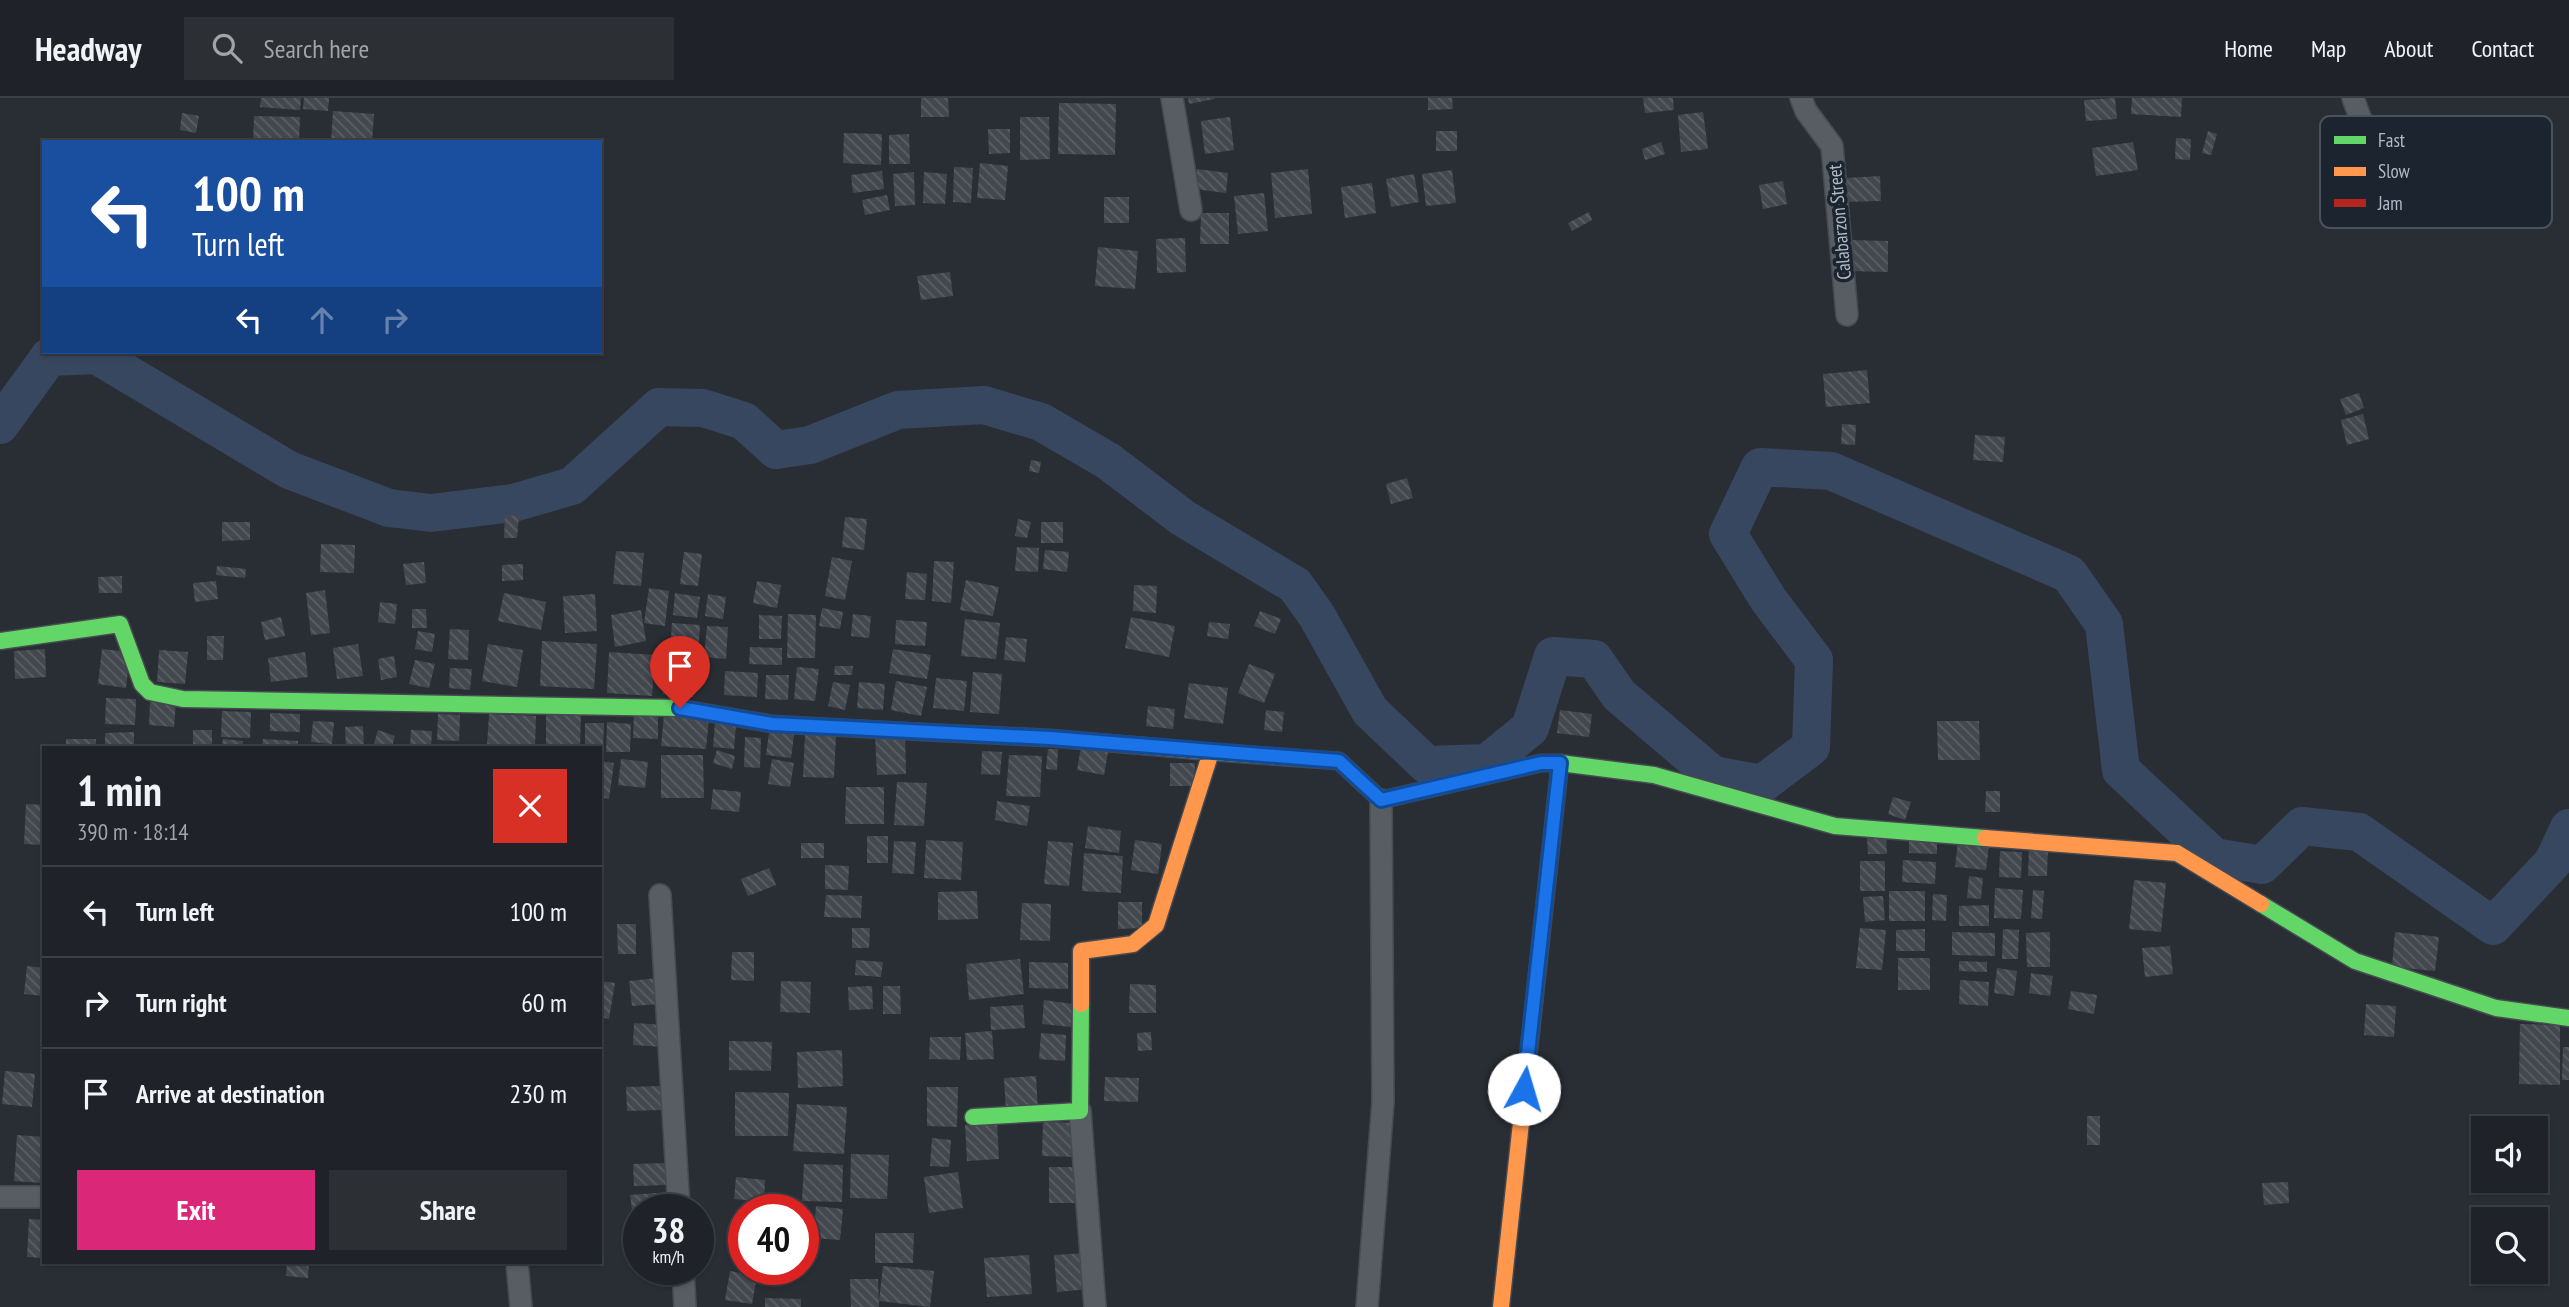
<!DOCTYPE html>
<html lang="en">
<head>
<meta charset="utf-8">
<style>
	body { margin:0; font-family:"PT Sans Narrow",sans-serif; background:#2c2f34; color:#f1f3f6; height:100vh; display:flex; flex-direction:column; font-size:26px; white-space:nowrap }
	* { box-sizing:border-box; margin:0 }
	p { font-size:23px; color:#a1a4a8 }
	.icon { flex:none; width:38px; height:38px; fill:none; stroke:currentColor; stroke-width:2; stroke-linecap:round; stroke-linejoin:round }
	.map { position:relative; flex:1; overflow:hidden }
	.side { position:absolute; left:42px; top:648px; width:560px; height:518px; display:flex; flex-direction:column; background:#1f2228; border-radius:0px; box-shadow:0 2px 5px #0004,0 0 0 2px #3c3f45 }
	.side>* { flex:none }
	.banner { position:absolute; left:42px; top:42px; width:560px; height:214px; border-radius:0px; box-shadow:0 2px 5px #0004,0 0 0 2px #3c3f45; background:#1a4fa0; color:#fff; overflow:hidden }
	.buttons { position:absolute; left:2471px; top:1018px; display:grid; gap:14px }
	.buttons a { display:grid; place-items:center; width:77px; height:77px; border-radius:0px; background:#1f2228; box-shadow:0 2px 5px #0004,0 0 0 2px #3c3f45; font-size:35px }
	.speed { position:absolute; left:623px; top:1096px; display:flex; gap:14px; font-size:35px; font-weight:700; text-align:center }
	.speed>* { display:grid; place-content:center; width:91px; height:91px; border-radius:50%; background:#1f2228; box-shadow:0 2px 5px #0004,0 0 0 2px #3c3f45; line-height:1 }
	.speed small { font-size:18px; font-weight:400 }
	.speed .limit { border:10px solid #d22; background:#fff; color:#111 }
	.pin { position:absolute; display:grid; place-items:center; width:60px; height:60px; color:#fff; margin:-72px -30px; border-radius:50% 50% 50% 0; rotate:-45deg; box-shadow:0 0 7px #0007 }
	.pin .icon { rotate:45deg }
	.me { position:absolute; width:77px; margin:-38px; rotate:6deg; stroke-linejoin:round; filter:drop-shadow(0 0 5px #0008) }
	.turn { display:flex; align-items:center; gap:24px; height:147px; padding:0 35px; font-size:32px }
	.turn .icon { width:91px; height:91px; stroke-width:2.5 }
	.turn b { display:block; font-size:49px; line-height:60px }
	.lanes { display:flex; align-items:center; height:66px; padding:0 35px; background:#0003; justify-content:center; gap:35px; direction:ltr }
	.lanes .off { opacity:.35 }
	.round { display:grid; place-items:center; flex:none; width:74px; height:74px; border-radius:0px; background:#2c2f34 }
	.headline { display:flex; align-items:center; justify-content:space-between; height:119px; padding:0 35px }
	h1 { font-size:42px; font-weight:700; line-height:52px }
	.button { display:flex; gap:14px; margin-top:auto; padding:14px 35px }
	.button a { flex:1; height:80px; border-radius:0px; background:#db2777; color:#fff; font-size:28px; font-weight:700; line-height:80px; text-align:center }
	.button a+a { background:#2c2f34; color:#f1f3f6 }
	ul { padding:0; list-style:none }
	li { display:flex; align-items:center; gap:21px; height:91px; padding:0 35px; border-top:2px solid #3c3f45 }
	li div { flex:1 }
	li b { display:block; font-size:26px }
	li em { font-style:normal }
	header { display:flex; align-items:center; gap:42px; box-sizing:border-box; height:98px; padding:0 35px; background:#1f2228; border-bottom:2px solid #3c3f45 }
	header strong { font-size:33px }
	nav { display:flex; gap:38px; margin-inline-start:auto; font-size:24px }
	.search { width:490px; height:63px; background:#2c2f34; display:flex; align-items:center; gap:18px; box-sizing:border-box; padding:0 24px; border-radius:0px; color:#a1a4a8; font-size:26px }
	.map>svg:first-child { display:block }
</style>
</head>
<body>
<header>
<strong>Headway</strong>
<div class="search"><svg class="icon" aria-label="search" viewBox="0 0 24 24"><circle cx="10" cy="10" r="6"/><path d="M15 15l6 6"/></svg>Search here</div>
<nav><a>Home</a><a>Map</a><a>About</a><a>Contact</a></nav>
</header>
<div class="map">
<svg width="2569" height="1209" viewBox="0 0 2569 1209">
	<defs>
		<pattern id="building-back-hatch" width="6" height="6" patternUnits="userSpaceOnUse" patternTransform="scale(1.75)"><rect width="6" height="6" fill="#43474e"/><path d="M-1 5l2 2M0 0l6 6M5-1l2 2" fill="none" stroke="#5c5f66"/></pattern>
	</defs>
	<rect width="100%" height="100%" fill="#292e35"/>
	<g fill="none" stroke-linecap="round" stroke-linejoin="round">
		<!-- river -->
		<path stroke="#384760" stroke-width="38" d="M0 327 49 259 96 257 289 372 389 410 431 415 513 405 572 388 659 309 703 310 744 323 776 352 810 347 898 312 984 307 1041 324 1108 363 1183 420 1295 487 1317 518 1370 613 1427 667 1487 665 1530 630 1553 558 1594 561 1619 597 1713 677 1762 686 1811 649 1814 562 1768 501 1728 436 1760 369 1831 373 2069 476 2104 526 2121 672 2214 759 2262 767 2302 728 2359 734 2493 828 2553 764 2569 730"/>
	</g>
	<!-- building -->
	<path fill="url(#building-back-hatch)" d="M261 0H301L300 12 260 9Z
		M304 0H329L328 13 303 11Z
		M921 0H948L949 19H921Z
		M1188 0H1214V1L1189 6Z
		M1428 0H1452L1453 11 1428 12Z
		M1643 0H1673L1674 12 1645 15Z
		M2115 0 2117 21 2086 23 2084 2Z
		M2132 0H2182L2181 19 2131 16Z
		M1059 5 1116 6 1115 57 1058 56Z
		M333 13 374 16 372 44H331Z
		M1703 14 1708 51 1681 54 1678 17Z
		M182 15 199 18 196 35 180 32Z
		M254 18 300 19 299 44H253Z
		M1020 19H1049L1050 61 1020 62Z
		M1230 19 1234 52 1205 56 1201 23Z
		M988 31H1010V55L989 56Z
		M1436 33H1457V53H1436Z
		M2208 33 2217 36 2211 57 2202 55Z
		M844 35 882 36 881 67 843 65Z
		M909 36 910 66H889V37Z
		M2176 40 2191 41 2190 62 2175 61Z
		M1661 44 1665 56 1645 62 1642 51Z
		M2133 44 2138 72 2096 78 2092 50Z
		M980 65 1008 68 1005 102 977 100Z
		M954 69 973 70 971 105 953 104Z
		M1197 71 1228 75 1226 95 1195 91Z
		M1308 71 1312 116 1275 120 1271 75Z
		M1452 72 1456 105 1426 108 1422 76Z
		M882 73 884 91 853 95 851 77Z
		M914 74 915 107 895 108 893 76Z
		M924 74 947 76 945 106 923 105Z
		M1414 76 1419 104 1391 109 1386 81Z
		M1880 78 1881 103 1846 104V80Z
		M1783 83 1787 106 1763 111 1759 87Z
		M1372 85 1376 115 1345 120 1341 89Z
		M1264 95 1268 133 1238 136 1234 98Z
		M887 97 890 112 865 117 862 102Z
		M1104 99H1129V125H1104Z
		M1589 114 1592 122 1572 133 1568 125Z
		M1201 115H1229V146H1200Z
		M1185 140 1186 174 1157 175 1156 141Z
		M1848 142 1888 143V174L1848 173Z
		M1098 149 1138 153 1135 191 1095 188Z
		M950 174 953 198 921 202 917 178Z
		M1867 272 1870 305 1826 309 1823 276Z
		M2359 295 2364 310 2346 317 2340 301Z
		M2363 316 2369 341 2347 347 2341 322Z
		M1842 326 1856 327 1855 347 1841 346Z
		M1975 337 2005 339 2003 364 1973 362Z
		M1031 362 1041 364 1039 375 1029 373Z
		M1407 380 1413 400 1391 406 1386 386Z
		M505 417 519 418 517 440H504Z
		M845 419 867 421 864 452 842 449Z
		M1018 421 1031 424 1027 440 1015 438Z
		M222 424H250V442L222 443Z
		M1041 424H1063V445H1041Z
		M321 446 355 447 354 475 320 474Z
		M1017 449 1039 450 1038 474 1015 473Z
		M1045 452 1069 454 1067 474 1043 471Z
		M616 453 644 455 641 488 613 486Z
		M684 454 702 456 698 488 680 486Z
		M832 459 852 463 845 502 825 498Z
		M934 463 954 464 951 505 932 503Z
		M424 464 426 485 406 487 403 466Z
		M523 466V482L502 483V467Z
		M217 468 246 471 245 480 216 477Z
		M907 474 927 476 925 502 905 501Z
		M122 478V495H99L98 479Z
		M966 482 999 489 993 518 960 512Z
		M216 483 218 501 195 504 193 485Z
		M757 483 781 487 777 510 753 505Z
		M1134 487 1157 488 1156 515 1133 513Z
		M649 490 669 493 665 528 644 525Z
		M325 492 330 535 311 537 306 495Z
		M504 495 546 504 541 532 498 523Z
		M675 495 700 499 697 520 673 517Z
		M595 496 597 533 565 535 563 498Z
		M708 496 726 499 723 521 705 518Z
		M380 504 397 506 395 526 378 524Z
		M822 510 843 514 840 531 819 528Z
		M412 511H426L427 530H412Z
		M641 512 646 543 615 549 611 517Z
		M1260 513 1281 521 1275 536 1254 528Z
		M788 516 816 517 815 560H787Z
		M853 516 871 518 869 540 851 538Z
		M759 517 782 518 781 541H759Z
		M281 519 285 538 265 542 261 524Z
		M1131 519 1175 528 1169 559 1125 550Z
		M965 521 1000 525 996 561 961 558Z
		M896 522 927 524 925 548 895 546Z
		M1209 524 1230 526 1228 541 1207 538Z
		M672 525 700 527 698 556 670 554Z
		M707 528 728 529 726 561 704 559Z
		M450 531 469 532 468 562 448 561Z
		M418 533 435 536 432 554 415 551Z
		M207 538H224L223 562H207Z
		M1006 539 1027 541 1025 564 1004 562Z
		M542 543 597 546 594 591 540 588Z
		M358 546 363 578 337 581 333 550Z
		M488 546 523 552 517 589 482 583Z
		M750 549 782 550V567L749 566Z
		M45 551 46 579 15 581 14 553Z
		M102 551 130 554 126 590 98 586Z
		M893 551 931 557 927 581 889 575Z
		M159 552 188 554 185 586 157 584Z
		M305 554 308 579 271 584 268 560Z
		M609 554 655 557 652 598 607 595Z
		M394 558 397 579 381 582 378 561Z
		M667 561 697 564 693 599 663 596Z
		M415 562 435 566 429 590 409 586Z
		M1249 566 1275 576 1264 605 1238 595Z
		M835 568H853L852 577H834Z
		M797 569 819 571 815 603 794 601Z
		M450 570 472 571 470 592 449 590Z
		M725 573 758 575 757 599 724 597Z
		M973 574 1002 576 999 616 970 614Z
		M766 577H789L788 602 765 601Z
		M936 580 967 583 964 613 933 610Z
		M896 583 927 589 921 618 891 612Z
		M833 584 850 587 845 612 828 608Z
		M859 584 885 586 883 612 857 610Z
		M1189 585 1228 590 1223 626 1184 620Z
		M106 600 136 601 135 627 105 626Z
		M150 604 176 605 174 629 149 627Z
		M1148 608 1175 611 1173 631 1146 628Z
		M1266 612 1284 614 1282 634 1264 632Z
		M1560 612 1592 616 1589 639 1557 635Z
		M222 613 251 614 250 640 221 639Z
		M634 614H658V641L633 640Z
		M270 615 300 616V634L270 633Z
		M438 616 460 617 459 643 437 642Z
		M489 616 536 618 535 649 487 648Z
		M546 616 581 617 580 649H546Z
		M664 617 709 620 706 651 661 648Z
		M313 623 334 624 332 646 311 644Z
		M1937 623H1979L1980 662H1938Z
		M607 624 631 626 630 654H606Z
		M715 624 736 626 734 651 713 649Z
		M585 625H604L603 652H600V649H585Z
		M770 627 795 630 791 660 766 657Z
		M363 628 364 649H346L345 629Z
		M193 632H212V649H193Z
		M378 632 395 638 392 649H373Z
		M411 632 432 633 431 649H410Z
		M134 634V649H105V635Z
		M905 635 906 676 877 677 875 636Z
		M805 636 836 637 834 680 803 679Z
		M745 639 761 640 760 670 744 669Z
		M66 641H96V649H66Z
		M223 641 243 643 242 649H222Z
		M263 641 298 643V649H262Z
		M1081 649 1108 654 1104 677 1077 672Z
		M1048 651H1058L1057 672 1046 671Z
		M717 652 735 658 732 671 713 665Z
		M982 653 1002 654 1000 677 981 676Z
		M661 657H703L704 700H661Z
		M1009 657 1042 658 1040 699 1006 698Z
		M621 661 648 664 645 690 618 687Z
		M772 661 794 665 790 689 768 686Z
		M600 663 614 665 609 701 600 699Z
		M1170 665H1195L1194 688H1170Z
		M897 684 927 685 924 728 894 727Z
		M846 689H884V726H845Z
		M713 691 741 694 739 714 711 711Z
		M1986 693H2000V714H1985Z
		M1893 699 1911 704 1905 722 1888 716Z
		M997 703 1030 708 1027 728 995 722Z
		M26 706 44 707V747L24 746Z
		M1088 728 1121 733 1119 755 1085 750Z
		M867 738H888V765H867Z
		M1867 738H1886L1887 756H1868Z
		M926 742 963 744 961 782 924 780Z
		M1135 742 1162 746 1158 776 1131 772Z
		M1909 742 1937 743V756L1909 755Z
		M894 743 916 744 914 776 892 775Z
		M1048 743 1073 745 1069 788 1044 786Z
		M1958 744 1989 748 1986 772 1955 769Z
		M801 745H824V760H801Z
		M2029 749H2048L2047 778H2028Z
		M2000 753 2022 754 2021 780 1999 779Z
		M1084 755 1123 758 1121 795 1082 793Z
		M1903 762 1936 764 1935 786 1902 784Z
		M1860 763H1885V793H1860Z
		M825 767 849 768 848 792 825 791Z
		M769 770 776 787 748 798 741 781Z
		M1969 778 1983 780 1981 801 1967 800Z
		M2134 782 2166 785 2161 834 2129 831Z
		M1995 790 2023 792 2021 821 1994 820Z
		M2033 792 2044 793 2042 821 2031 820Z
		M977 793 978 821 938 822V794Z
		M1889 793H1925V823H1889Z
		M1933 796 1947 797 1946 823 1932 822Z
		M826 797 862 798 861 820 824 819Z
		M1883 798 1885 822 1865 824 1863 799Z
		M1118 804H1142V830L1118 831Z
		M1022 805 1051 806 1050 843 1020 842Z
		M1989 807V828H1959V808Z
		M617 826H636V856H618Z
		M852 830H870L869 850H852Z
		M1860 830 1886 832 1882 872 1856 870Z
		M1925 831V853H1896V832Z
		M2003 831 2019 832 2018 861H2002Z
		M1952 834 1995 835V858L1952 857Z
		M2050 834V869H2027L2026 835Z
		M2395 834 2439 839 2435 873 2392 869Z
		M2170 848 2173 876 2145 879 2142 850Z
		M732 854H754V883L731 882Z
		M1898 860H1930V892H1898Z
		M1020 861 1024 896 969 902 966 866Z
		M856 862 883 864 881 879 855 877Z
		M1959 863 1987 864V874L1959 873Z
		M1029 864 1068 865V891L1029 890Z
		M27 868 44 870V898L24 896Z
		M1997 870 2017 873 2014 898 1994 895Z
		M2031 875 2053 878 2050 898 2029 895Z
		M658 880 661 906 632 908 629 883Z
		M1960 882 1989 884 1988 908 1959 906Z
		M600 883 615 885 609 921 600 919Z
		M781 883 811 884 810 915 780 914Z
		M1130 886 1156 887V915H1129Z
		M872 888 873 911 849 912 848 889Z
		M883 888H900L901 916H883Z
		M2071 893 2097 897 2094 916 2068 911Z
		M1044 902 1073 906 1071 929 1042 926Z
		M2366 906 2396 908 2394 939 2364 937Z
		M1023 907 1025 930 991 932 990 909Z
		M634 925 664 927 663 949 633 947Z
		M2520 926 2560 927V987L2519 986Z
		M992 933 994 961 967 962 965 935Z
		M1151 934 1152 952 1138 953 1137 935Z
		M1041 935 1066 937 1065 963 1039 961Z
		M930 939H961L960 962 929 961Z
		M729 943 772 944 771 973 729 972Z
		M2563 949H2569V982H2562Z
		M842 952 843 988 798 990 797 954Z
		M5 973 35 976 32 1009 2 1006Z
		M1036 978 1038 1011 1006 1014 1004 980Z
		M1105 979 1139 980 1138 1004 1104 1003Z
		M661 988 662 1012 627 1013 626 989Z
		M927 989H958L957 1029 927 1028Z
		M735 994 789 995 788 1038H735Z
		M797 1006 847 1009 844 1056 793 1053Z
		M2087 1018H2100V1047H2087Z
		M1043 1024 1080 1025V1059L1042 1058Z
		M997 1025 999 1061 967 1063 965 1027Z
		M17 1037 44 1039V1085L14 1083Z
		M932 1040 951 1042 949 1069 930 1068Z
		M851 1056 889 1057 887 1101 850 1100Z
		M667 1065 668 1087 634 1088 633 1066Z
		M804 1066 843 1067 842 1104 802 1103Z
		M1049 1069H1084V1105H1049Z
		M958 1074 963 1110 929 1115 924 1079Z
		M736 1079 765 1082 764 1104 734 1101Z
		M2288 1084 2289 1105 2264 1107 2262 1085Z
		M669 1094 671 1111H639V1120H633L630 1097Z
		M816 1108 843 1111 840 1142 813 1140Z
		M29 1121 44 1122V1160L27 1159Z
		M875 1135H914L913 1165H875Z
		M1086 1155 1089 1191 1057 1194 1054 1157Z
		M1029 1157 1032 1196 987 1199 984 1160Z
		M287 1164H309L308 1180 286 1178Z
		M883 1168 934 1173 930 1209 879 1203Z
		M775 1171H802L801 1179 775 1177Z
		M730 1173 757 1178 752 1206 725 1202Z
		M850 1181H878L879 1209H851Z
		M765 1200 801 1201V1209H765Z"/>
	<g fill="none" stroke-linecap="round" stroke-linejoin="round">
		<defs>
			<path id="street" d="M1172 0 1191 112
				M1801 0 1806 13 1832 48 1847 217
				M2353 0 2386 91
				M660 797 679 1111
				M1080 1013 1095 1209
				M0 1099H44
				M517 1164 521 1209
				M683 1171 685 1209
				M1367 1209 1383 1004 1381 702"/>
			<path id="fast" d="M0 543 120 526 142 586 150 594 183 601 680 610 772 626 903 633
				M1211 654 1339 663 1381 702 1541 665H1560L1654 677 1835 728 1985 740
				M2261 806 2355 863 2496 910 2569 920
				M973 1019 1080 1013 1081 906"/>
			<path id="slow" d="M1985 740 2177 755 2261 806
				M1081 906V853L1133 846 1156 827 1211 654 1143 648
				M1501 1209 1560 665"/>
			<path id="jam" d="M903 633 1050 640 1143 648"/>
		</defs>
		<!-- street casing -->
		<use href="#street" stroke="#474a50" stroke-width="24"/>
		<!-- fast casing -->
		<use href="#fast" stroke="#474a50" stroke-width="19"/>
		<!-- slow casing -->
		<use href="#slow" stroke="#474a50" stroke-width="19"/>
		<!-- jam casing -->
		<use href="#jam" stroke="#474a50" stroke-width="19"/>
		<!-- street -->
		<use href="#street" stroke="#585c63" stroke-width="21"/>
		<!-- fast -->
		<use href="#fast" stroke="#63d668" stroke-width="16"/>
		<!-- slow -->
		<use href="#slow" stroke="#ff974d" stroke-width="16"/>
		<!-- jam -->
		<use href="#jam" stroke="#b3261e" stroke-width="16"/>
	</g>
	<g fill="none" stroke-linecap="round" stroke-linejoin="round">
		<defs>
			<path id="route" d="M680 610 772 626 1050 640 1339 663 1381 702 1541 665H1560L1524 991"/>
		</defs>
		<!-- route casing -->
		<use href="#route" stroke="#114b97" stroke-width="18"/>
		<!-- route -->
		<use href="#route" stroke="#1a73e8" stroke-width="12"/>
	</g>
	<g text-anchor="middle" stroke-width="7" stroke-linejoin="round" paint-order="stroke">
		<!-- street labels -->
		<g font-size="19" fill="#b2bac7" stroke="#1c2430">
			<text transform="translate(1839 124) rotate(-95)" y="7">Calabarzon Street</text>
		</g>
	</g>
	<!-- legend -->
	<rect x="2320" y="18" width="232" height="112" rx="10" fill="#1c2430" stroke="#49515d" stroke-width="2"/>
	<rect x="2334" y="38" width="32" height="8" fill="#63d668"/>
	<rect x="2334" y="69" width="32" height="9" fill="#ff974d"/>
	<rect x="2334" y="101" width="32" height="8" fill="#b3261e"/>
	<g font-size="19" fill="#b2bac7">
		<text x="2378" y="49">Fast</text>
		<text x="2378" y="80">Slow</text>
		<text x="2378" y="112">Jam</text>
	</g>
</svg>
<div class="buttons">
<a><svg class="icon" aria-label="sound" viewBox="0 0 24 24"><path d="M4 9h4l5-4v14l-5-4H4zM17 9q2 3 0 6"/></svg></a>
<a><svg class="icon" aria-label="search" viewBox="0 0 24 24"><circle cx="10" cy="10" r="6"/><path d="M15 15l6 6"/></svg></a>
</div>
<div class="speed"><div>38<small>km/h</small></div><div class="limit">40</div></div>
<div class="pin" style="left:680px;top:610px;background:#d93025"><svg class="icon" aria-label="arrive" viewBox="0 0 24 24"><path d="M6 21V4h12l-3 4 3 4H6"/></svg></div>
<svg class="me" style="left:1524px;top:991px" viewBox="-20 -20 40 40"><circle r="19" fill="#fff"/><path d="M0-13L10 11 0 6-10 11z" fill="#1a73e8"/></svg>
<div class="banner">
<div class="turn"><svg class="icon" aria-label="left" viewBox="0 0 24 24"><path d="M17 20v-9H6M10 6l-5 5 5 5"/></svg><div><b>100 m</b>Turn left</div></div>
<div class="lanes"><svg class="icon" aria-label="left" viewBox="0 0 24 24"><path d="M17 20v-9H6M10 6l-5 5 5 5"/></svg><svg class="icon off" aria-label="ahead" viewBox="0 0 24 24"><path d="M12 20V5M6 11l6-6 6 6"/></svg><svg class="icon off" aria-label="right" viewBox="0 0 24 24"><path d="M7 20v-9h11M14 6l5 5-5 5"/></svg></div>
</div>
<section class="side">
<div class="headline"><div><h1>1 min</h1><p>390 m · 18:14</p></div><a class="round" style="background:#d93025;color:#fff"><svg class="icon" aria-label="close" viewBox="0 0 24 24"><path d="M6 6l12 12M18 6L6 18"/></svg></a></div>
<ul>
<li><svg class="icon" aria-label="left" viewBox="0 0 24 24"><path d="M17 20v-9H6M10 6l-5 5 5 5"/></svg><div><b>Turn left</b></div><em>100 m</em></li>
<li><svg class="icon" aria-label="right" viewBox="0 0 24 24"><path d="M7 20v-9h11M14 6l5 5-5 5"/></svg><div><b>Turn right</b></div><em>60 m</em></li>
<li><svg class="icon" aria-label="arrive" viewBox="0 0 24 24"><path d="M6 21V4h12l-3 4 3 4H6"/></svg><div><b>Arrive at destination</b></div><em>230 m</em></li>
</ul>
<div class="button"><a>Exit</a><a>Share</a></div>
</section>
</div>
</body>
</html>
